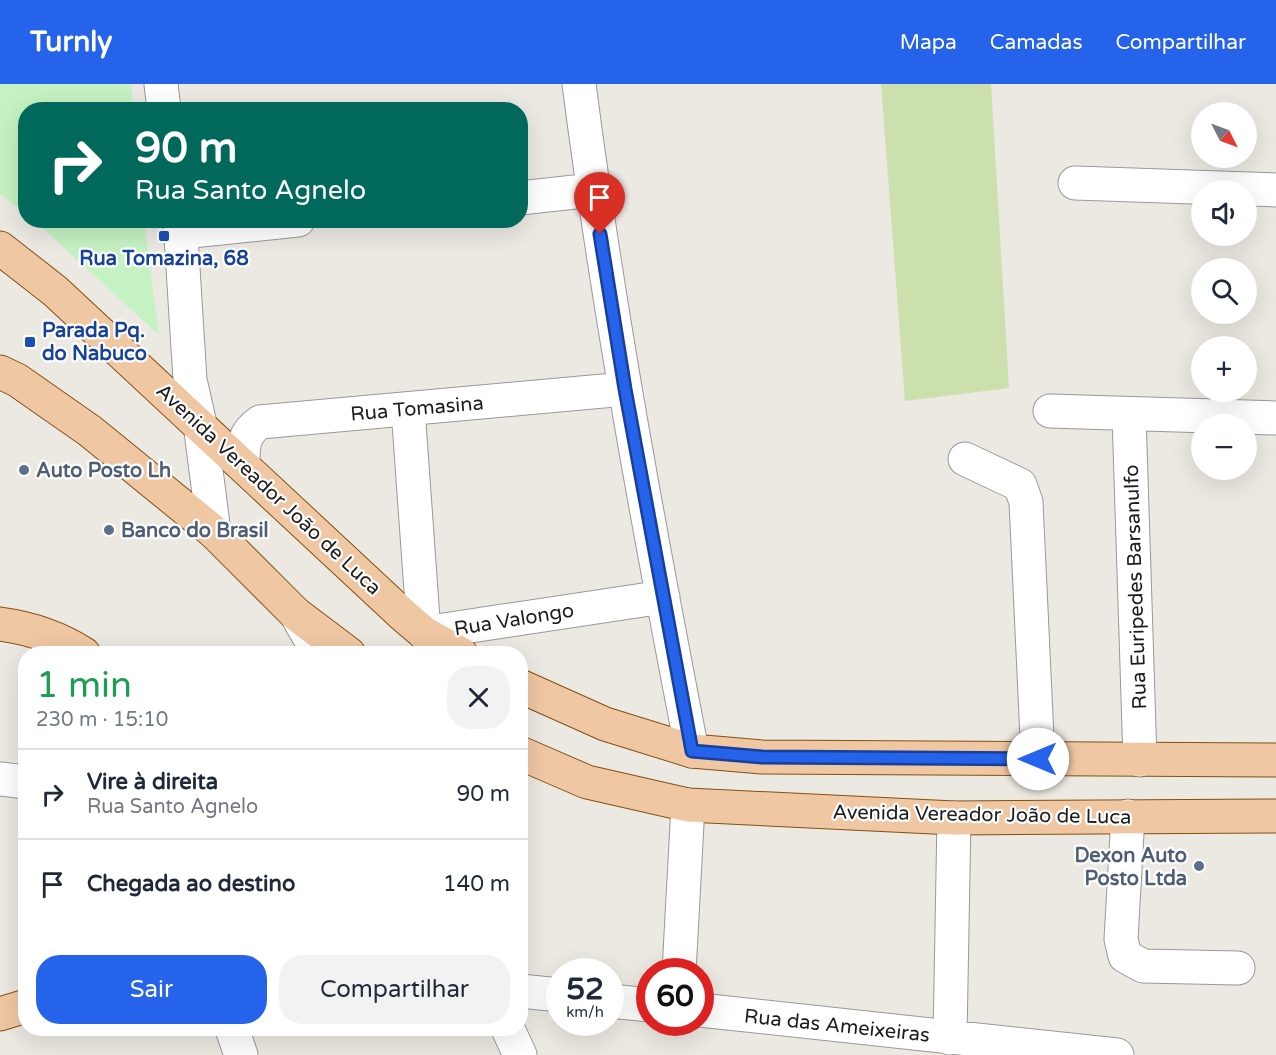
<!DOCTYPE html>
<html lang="pt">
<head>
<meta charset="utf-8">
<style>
	body { margin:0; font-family:"Varela Round",sans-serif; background:#f2f2f3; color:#1f2937; height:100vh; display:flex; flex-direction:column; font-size:22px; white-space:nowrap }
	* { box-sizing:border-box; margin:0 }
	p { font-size:20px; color:#747a83 }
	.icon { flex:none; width:33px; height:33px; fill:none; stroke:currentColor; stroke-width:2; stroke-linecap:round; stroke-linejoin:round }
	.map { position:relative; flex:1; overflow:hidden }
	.panel { position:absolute; left:18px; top:562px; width:510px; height:390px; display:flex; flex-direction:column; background:#fff; border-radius:24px; box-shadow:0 6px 24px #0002 }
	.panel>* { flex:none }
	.top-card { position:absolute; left:18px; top:18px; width:510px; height:126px; border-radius:24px; box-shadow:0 6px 24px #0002; background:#00695c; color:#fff; overflow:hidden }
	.needle { width:39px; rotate:132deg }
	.buttons { position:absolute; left:1191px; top:18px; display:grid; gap:12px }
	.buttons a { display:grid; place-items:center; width:66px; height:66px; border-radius:50%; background:#fff; box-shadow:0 6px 24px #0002; font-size:30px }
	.speed { position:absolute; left:546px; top:874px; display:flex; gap:12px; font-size:30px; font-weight:700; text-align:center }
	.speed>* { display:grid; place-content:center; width:78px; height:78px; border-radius:50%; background:#fff; box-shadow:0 6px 24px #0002; line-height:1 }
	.speed small { font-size:15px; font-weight:400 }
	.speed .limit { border:9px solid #d22; background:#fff; color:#111 }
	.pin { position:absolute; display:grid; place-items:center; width:51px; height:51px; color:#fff; margin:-62px -26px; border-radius:50% 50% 50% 0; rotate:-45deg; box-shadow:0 0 6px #0007 }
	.pin .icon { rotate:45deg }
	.me { position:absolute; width:66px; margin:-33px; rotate:270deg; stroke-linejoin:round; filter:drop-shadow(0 0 4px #0008) }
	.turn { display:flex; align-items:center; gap:21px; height:126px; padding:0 18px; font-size:27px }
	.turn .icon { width:78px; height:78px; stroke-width:2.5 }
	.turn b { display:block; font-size:42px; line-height:51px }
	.round { display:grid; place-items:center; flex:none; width:63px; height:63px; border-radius:24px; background:#f2f2f3 }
	.headline { display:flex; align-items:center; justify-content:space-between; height:102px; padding:0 18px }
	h1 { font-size:36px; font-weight:600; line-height:45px; color:#1e9e55 }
	.button { display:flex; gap:12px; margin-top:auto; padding:12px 18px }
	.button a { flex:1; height:69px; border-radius:24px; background:#2563eb; color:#fff; font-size:24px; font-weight:600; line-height:69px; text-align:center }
	.button a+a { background:#f2f2f3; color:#1f2937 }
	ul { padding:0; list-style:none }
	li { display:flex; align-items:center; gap:18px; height:90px; padding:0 18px; border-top:2px solid #e0e1e3 }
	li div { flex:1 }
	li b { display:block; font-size:22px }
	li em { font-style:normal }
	header { display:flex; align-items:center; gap:36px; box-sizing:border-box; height:84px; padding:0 30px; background:#2563eb; color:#fff }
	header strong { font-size:28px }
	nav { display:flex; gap:33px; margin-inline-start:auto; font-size:21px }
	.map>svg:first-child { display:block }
</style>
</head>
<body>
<header>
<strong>Turnly</strong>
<nav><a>Mapa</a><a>Camadas</a><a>Compartilhar</a></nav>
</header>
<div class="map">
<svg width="1276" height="971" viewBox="0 0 1276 971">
	<rect width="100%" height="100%" fill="#ece8e2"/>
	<!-- grass -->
	<path fill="#cce0ae" d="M881 0H991L1009 304 905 317Z"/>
	<!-- park -->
	<path fill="#c5f2c3" d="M0 0H131L133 25 26 26 25 129 0 110Z
		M35 137H144L159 251Z"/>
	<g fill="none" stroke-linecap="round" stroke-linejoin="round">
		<defs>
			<path id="minor" d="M161 0 164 26
				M579 0C608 224 649 445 692 667
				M1075 99 1276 106
				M520 114 593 106
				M180 136 190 296 200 340 214 448
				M182 148 298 136
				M408 325 424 549 663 513
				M1050 327 1276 334
				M1129 331 1140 676
				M965 375 1020 401 1026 418 1038 675
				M243 381C243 361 243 350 260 338L625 305
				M296 530 319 570
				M0 695 26 698
				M1128 732 1121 855 1125 872 1143 882 1238 884
				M679 888 688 721
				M520 907 560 911
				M610 917 650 921
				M700 926 1117 971
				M232 945 241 971
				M508 945 520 971
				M950 954 954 734"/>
			<path id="major" d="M0 164 55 207 404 532 424 549 461 570
				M0 288 17 296 90 347 214 448 296 530 349 570
				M0 540C30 544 58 553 84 570
				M520 602 605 640 692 667 762 673 1276 676
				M520 669 587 698 688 721 954 734 1276 732
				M0 930 26 922"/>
		</defs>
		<!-- minor casing -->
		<use href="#minor" stroke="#999" stroke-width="35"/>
		<!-- major casing -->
		<use href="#major" stroke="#825111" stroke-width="35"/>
		<!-- minor -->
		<use href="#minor" stroke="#fff" stroke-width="33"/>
		<!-- major -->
		<use href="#major" stroke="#f0c7a3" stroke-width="33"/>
	</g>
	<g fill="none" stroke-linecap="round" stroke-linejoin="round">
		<defs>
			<path id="route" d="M600 150 625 305 692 667 762 673 1038 675"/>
		</defs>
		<!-- route casing -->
		<use href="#route" stroke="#184099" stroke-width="15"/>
		<!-- route -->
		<use href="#route" stroke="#2563eb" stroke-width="10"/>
	</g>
	<!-- markers -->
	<g fill="#1a4fb4" stroke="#fff" stroke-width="2">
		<rect x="158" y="146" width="12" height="12" rx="3"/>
		<rect x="24" y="252" width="12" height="12" rx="3"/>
	</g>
	<g fill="#5c6f8a" stroke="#fff" stroke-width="2">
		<circle cx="24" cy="386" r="6"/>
		<circle cx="109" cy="446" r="6"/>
		<circle cx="1199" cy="782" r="6"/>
	</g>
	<g text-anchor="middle" stroke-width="4.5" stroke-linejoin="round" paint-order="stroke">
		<!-- transit labels -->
		<g font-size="20" font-weight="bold" fill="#164399" stroke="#fff">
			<text x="164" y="181">Rua Tomazina, 68</text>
			<text x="42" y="253" text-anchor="start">Parada Pq.<tspan x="42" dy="23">do Nabuco</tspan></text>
		</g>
		<!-- street labels -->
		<g font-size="20" fill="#1c1c1c" stroke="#fff">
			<text transform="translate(417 324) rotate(-5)" y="7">Rua Tomasina</text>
			<text transform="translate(269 405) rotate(43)" y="7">Avenida Vereador João de Luca</text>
			<text transform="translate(1135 503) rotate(-92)" y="7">Rua Euripedes Barsanulfo</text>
			<text transform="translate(514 535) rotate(-9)" y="7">Rua Valongo</text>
			<text transform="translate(982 730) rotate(1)" y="7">Avenida Vereador João de Luca</text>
			<text transform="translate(837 941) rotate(6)" y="7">Rua das Ameixeiras</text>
		</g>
		<!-- service labels -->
		<g font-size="20" font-weight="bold" fill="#4e5e75" stroke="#fff" text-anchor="start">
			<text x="36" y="393">Auto Posto Lh</text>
			<text x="121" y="453">Banco do Brasil</text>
			<text x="1187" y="778" text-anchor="end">Dexon Auto<tspan x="1187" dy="23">Posto Ltda</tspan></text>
		</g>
	</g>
</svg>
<div class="buttons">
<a><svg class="needle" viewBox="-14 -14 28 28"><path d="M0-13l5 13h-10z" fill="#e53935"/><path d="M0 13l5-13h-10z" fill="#747a83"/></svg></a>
<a><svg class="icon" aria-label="sound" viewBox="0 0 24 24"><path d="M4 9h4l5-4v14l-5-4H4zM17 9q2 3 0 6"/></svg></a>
<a><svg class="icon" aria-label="search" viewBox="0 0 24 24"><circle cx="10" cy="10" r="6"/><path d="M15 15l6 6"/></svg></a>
<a>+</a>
<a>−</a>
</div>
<div class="speed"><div>52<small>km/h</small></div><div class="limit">60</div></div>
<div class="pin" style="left:600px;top:150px;background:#d93025"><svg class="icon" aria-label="arrive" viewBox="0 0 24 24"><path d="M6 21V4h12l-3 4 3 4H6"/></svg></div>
<svg class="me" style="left:1038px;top:675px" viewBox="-20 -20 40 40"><circle r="19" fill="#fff"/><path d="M0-13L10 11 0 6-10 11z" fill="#2563eb"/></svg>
<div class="top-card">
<div class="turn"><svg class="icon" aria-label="right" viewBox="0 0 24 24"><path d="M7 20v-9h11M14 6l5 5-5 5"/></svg><div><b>90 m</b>Rua Santo Agnelo</div></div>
</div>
<section class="panel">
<div class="headline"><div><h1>1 min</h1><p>230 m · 15:10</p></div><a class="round"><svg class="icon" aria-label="close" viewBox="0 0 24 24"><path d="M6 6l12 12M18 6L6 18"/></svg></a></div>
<ul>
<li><svg class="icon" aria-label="right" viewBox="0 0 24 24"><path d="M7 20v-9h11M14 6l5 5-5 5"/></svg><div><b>Vire à direita</b><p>Rua Santo Agnelo</p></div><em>90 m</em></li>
<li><svg class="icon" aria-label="arrive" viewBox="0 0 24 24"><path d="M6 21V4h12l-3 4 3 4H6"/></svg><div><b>Chegada ao destino</b></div><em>140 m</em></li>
</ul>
<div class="button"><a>Sair</a><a>Compartilhar</a></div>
</section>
</div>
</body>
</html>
